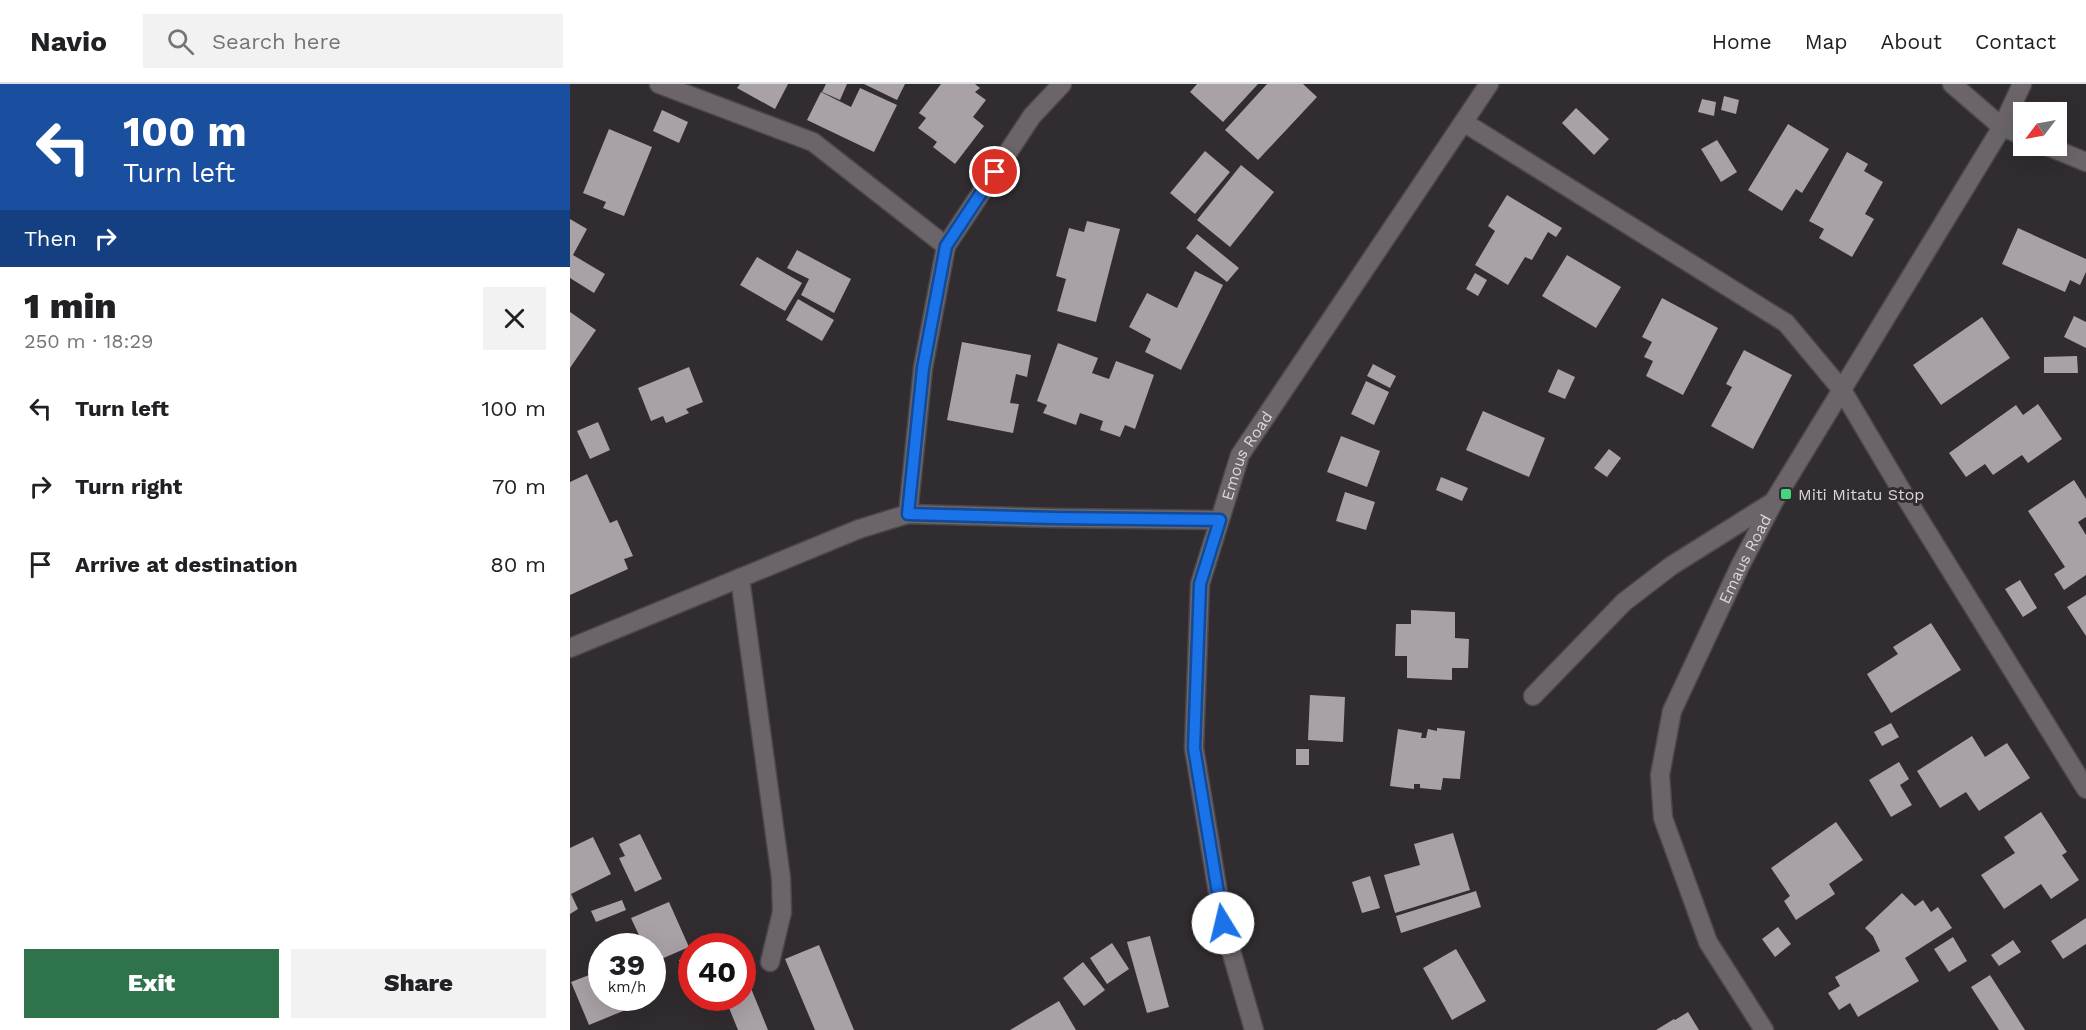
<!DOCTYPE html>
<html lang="en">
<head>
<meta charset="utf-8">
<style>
	body { margin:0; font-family:"Work Sans",sans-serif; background:#f2f2f2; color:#202124; height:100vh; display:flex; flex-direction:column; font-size:22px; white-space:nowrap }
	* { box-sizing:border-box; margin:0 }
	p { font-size:20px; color:#757577 }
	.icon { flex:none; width:33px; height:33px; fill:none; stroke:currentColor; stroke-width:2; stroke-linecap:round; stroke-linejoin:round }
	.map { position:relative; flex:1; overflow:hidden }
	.drawer { display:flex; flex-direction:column; background:#fff; width:570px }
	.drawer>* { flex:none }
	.hud { background:#1a4fa0; color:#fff; overflow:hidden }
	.needle { width:39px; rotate:238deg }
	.fabs { position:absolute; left:1443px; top:18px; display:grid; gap:12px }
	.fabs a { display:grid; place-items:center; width:54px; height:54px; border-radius:0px; background:#fff; box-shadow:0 6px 24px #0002; font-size:30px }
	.speed { position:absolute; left:18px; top:849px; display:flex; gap:12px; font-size:30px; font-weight:700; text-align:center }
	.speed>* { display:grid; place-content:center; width:78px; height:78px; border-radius:50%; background:#fff; box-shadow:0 6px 24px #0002; line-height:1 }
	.speed small { font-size:15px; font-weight:400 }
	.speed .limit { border:9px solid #d22; background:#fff; color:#111 }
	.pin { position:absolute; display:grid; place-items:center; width:51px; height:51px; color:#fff; margin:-26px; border:3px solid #fff; border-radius:50%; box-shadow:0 2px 6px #0007 }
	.me { position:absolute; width:66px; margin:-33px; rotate:351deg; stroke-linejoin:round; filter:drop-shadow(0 0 4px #0008) }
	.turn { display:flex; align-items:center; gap:21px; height:126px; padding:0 24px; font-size:27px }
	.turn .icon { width:78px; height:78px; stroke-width:2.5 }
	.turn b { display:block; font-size:42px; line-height:51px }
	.then { display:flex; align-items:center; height:57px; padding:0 24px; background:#0003; gap:12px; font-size:22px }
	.round { display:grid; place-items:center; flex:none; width:63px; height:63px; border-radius:0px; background:#f2f2f2 }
	.summary { display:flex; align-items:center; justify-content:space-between; height:102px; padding:0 24px }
	h1 { font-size:36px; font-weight:800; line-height:45px }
	.action { display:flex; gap:12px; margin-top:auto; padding:12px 24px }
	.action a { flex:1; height:69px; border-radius:0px; background:#2f734c; color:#fff; font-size:24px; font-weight:800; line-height:69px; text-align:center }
	.action a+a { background:#f2f2f2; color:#202124 }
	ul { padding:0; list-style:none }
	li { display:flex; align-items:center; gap:18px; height:78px; padding:0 24px }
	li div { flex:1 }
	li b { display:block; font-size:22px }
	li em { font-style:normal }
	header { display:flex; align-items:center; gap:36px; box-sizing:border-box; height:84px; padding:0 30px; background:#fff; border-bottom:2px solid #e0e0e0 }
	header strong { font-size:28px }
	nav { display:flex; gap:33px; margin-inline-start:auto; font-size:21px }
	.search { width:420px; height:54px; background:#f2f2f2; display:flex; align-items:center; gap:15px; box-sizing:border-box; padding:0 21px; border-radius:0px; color:#757577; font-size:22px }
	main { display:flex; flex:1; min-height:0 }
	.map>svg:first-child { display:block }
</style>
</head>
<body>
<header>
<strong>Navio</strong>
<div class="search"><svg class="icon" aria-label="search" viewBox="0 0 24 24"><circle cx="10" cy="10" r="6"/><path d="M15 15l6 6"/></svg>Search here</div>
<nav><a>Home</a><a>Map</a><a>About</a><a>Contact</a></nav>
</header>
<main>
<section class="drawer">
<div class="hud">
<div class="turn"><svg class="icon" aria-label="left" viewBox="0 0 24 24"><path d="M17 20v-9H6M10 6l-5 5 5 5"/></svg><div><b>100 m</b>Turn left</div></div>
<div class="then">Then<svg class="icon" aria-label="right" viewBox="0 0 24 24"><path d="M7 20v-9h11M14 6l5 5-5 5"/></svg></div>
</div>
<div class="summary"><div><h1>1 min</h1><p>250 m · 18:29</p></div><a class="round"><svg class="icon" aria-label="close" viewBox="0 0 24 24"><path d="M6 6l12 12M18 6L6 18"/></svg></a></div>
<ul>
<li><svg class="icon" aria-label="left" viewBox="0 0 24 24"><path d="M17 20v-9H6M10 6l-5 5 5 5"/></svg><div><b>Turn left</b></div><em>100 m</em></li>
<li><svg class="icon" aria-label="right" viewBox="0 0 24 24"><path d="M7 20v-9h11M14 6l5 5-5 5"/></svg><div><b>Turn right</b></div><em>70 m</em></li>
<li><svg class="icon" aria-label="arrive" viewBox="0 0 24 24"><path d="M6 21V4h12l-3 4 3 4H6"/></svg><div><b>Arrive at destination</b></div><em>80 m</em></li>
</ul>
<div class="action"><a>Exit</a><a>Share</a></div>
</section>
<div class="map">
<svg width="1516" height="946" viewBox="0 0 1516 946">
	<rect width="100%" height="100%" fill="#312c30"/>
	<!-- building -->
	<path fill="#a8a1a6" d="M170 0H218L205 25 167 4Z
		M256 0H277L270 16 252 8Z
		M294 0H335L327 16Z
		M371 0H405L410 4 405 8 416 16 403 33 414 42 385 80 363 63 367 58 348 44 356 34 349 29Z
		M627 0H688L653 38 620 8Z
		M697 0H733L747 13 688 76 655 46Z
		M290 4 327 21 304 68 237 36 251 8 281 23Z
		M1154 12 1169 16 1166 30 1151 26Z
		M1132 15 1146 18 1144 32 1128 28Z
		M1006 24 1039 55 1024 71 992 39Z
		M92 26 118 38 109 59 83 47Z
		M1218 40 1259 65 1232 109 1226 105 1212 127 1178 106Z
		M39 45 82 63 54 132 33 124 36 118 13 109Z
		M1147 56 1167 88 1151 98 1131 65Z
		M635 67 660 88 625 130 600 109Z
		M1277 68 1298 80 1294 87 1313 98 1295 130 1304 135 1282 173 1249 154 1254 145 1239 137Z
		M671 81 704 108 660 163 627 136Z
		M937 111 992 144 986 153 978 148 962 176 955 173 938 201 905 181 925 147 918 142Z
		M0 135 17 145 3 171 35 190 24 209 0 194Z
		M517 137 550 145 526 238 487 227 496 195 486 192 499 144 514 148Z
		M1448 144 1516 175V188L1510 201 1500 196 1495 208 1432 180Z
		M627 150 669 184 657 198 616 164Z
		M227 166 281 195 264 229 231 211 239 195 217 184Z
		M997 171 1051 203 1026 244 972 212Z
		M187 173 232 199 215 227 170 201Z
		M625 187 653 201 611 286 575 268 581 255 559 243 577 209 607 224Z
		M905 189 917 196 908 212 896 205Z
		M1092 214 1148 244 1113 311 1076 292 1083 277 1074 273 1082 258 1072 253Z
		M228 215 264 236 252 257 216 236Z
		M0 228 26 246 0 284Z
		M1504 232 1516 238V264L1494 253Z
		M1412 233 1440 274 1371 321 1343 281Z
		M392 258 461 271 457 293 446 290 440 319 449 320 443 349 377 336Z
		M488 259 528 274 522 289 539 295 546 277 584 291 565 345 555 341 550 353 530 346 533 337 510 329 506 341 473 329 477 321 467 317Z
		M1174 266 1222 291 1183 365 1141 342 1162 303 1156 300Z
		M1507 272 1508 289H1474V273Z
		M803 280 826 292 820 304 797 292Z
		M119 283 133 318 116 325 119 329 96 339 93 332 81 337 68 304Z
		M988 285 1005 293 995 315 978 308Z
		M796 297 819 308 804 341 781 330Z
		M1468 320 1492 355 1458 379 1452 371 1423 391 1415 380 1396 393 1379 369 1446 321 1453 331Z
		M913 327 975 354 959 393 896 366Z
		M28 338 40 366 20 375 7 347Z
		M771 352 810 367 797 403 757 388Z
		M1039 365 1051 374 1037 393 1024 384Z
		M17 390 40 439 47 436 63 472 54 475 58 485 0 511V398Z
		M871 393 898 404 892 417 866 406Z
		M1504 396 1516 415V433L1508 438 1516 451V491L1494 506 1484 490 1495 483 1458 427Z
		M775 408 805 418 796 446 766 437Z
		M1450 496 1467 524 1453 533 1435 505Z
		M1516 511V552L1497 523Z
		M841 526 885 528V554L899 555 898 584H882V596L837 594V572H825L826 540H841Z
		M1361 539 1391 586 1321 629 1297 590 1328 570 1323 563Z
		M740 611 775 613 773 658 738 656Z
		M1321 639 1329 653 1312 662 1304 648Z
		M867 644 895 647 890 695 873 694 871 706 850 704V700H844V705L820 702 828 645 852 649 851 654H856L858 645 867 647Z
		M1402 652 1415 673 1437 659 1460 694 1409 727 1396 708 1370 724 1347 687Z
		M726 665H739V681H726Z
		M1329 678 1339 695 1330 701 1342 721 1321 733 1299 696Z
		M1471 728 1497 768 1492 771 1509 796 1481 815 1471 800 1434 825 1411 791 1445 769 1434 753Z
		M1266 738 1293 776 1259 800 1265 810 1226 836 1214 817 1220 812 1201 784Z
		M883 749 900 806 825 829 814 791 850 781 844 760Z
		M70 750 92 795 65 808 49 774 55 772 49 760Z
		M23 753 41 790 1 810 8 825 0 830V764Z
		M800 792 810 824 792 829 782 798Z
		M906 807 911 823 831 849 826 832Z
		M1332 809 1345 822 1353 816 1361 828 1368 823 1382 844 1335 874 1349 897 1288 933 1280 919 1269 926 1258 909 1270 902 1265 893 1310 867 1303 852 1295 844Z
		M52 816 56 826 26 838 21 827Z
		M99 818 119 863 82 879V862H74L61 834Z
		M1516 834V860L1493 875 1481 857Z
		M1208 843 1221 860 1205 873 1192 855Z
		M580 852 599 923 577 929 557 858Z
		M1383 853 1397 877 1379 888 1364 865Z
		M1443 856 1451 868 1429 882 1421 871Z
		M542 859 559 885 537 900 520 874Z
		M249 861 284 946H245L215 875Z
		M886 865 916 917 882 936 853 884Z
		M122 871V906H121L109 876Z
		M513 878 535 906 514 922 493 894Z
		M32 886V914H82L83 902 87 913 19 941 1 898Z
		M1420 891 1455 946H1429L1401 903Z
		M176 892 198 946H168L155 914H172V894Z
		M489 917 506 946H440Z
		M1118 928 1129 946H1086L1104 935 1105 936Z"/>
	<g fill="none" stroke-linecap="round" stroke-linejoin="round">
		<defs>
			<g id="street">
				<path d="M89 0 243 58 376 162 353 284 338 430"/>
				<path d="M1382 0 1432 43 1454 52"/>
				<path d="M895 39 1216 239 1272 306 1333 409 1516 705"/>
				<path d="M1477 62 1516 78"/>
				<path d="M376 162 462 32 492 0"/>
				<path d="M170 494 211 794 212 828 200 878"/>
				<path d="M0 564 289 445 338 430 484 434 650 436"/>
				<path d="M963 612 1054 518 1101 482 1203 418"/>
				<path id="s1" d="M1194 946 1138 858 1093 734 1090 691 1102 627 1170 482 1204 417 1432 43 1452 0"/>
			</g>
			<g id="secondary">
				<path id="s2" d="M684 946 653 839 624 664 630 500 670 371 919 0"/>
			</g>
		</defs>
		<!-- street casing -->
		<use href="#street" stroke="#4b474a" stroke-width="21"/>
		<!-- secondary casing -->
		<use href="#secondary" stroke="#4b474a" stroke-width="21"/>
		<!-- street -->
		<use href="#street" stroke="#6b656a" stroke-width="18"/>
		<!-- secondary -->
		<use href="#secondary" stroke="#6b656a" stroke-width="18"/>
	</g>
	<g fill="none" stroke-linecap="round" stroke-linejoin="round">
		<defs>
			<path id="route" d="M425 88 376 162 353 284 338 430 484 434 650 436 630 500 624 664 653 839"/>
		</defs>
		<!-- route casing -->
		<use href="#route" stroke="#114b97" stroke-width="15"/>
		<!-- route -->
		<use href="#route" stroke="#1a73e8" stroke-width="10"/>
	</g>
	<!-- markers -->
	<rect fill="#42d77c" stroke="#312c30" stroke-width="2" x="1210" y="404" width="12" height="12" rx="3"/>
	<g text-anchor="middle" stroke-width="6" stroke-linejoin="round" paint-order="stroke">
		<!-- street labels -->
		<g font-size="16" fill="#dad6d9" stroke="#312c30">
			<text dy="6" stroke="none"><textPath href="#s2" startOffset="590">Emous Road</textPath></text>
			<text dy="6" stroke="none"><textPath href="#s1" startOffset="513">Emaus Road</textPath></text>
		</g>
		<!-- poi labels -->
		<g font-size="16" fill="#dad6d9" stroke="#312c30" text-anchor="start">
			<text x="1228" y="416">Miti Mitatu Stop</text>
		</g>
	</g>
</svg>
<div class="fabs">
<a><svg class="needle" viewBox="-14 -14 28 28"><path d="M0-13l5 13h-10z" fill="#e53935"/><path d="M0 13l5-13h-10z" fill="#757577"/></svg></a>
</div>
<div class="speed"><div>39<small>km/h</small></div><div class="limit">40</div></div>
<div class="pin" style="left:425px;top:88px;background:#d93025"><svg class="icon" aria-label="arrive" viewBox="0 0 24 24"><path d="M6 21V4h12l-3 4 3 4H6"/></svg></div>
<svg class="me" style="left:653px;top:839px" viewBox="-20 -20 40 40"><circle r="19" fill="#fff"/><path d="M0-13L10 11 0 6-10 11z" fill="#1a73e8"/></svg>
</div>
</main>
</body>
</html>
